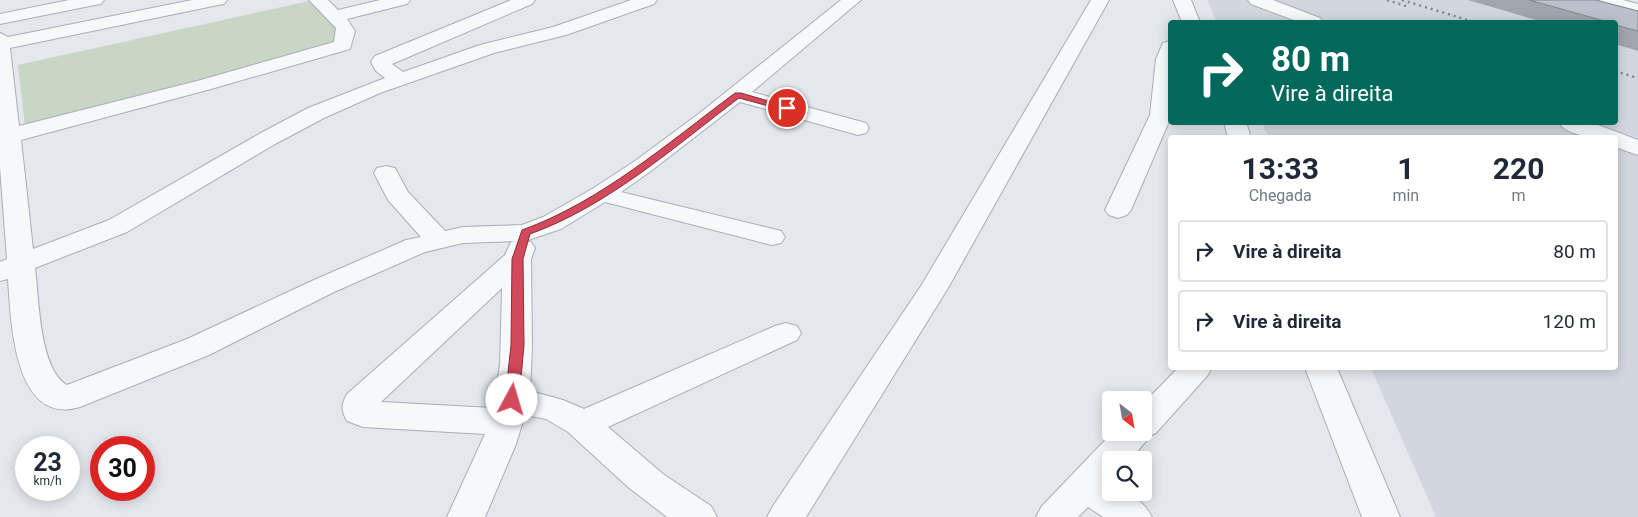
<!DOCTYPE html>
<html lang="pt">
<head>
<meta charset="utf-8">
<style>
	body { margin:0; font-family:Roboto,sans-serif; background:#f2f2f3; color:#1f2937; height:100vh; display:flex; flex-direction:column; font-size:19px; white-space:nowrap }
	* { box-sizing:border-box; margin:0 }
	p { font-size:16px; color:#747a83 }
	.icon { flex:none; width:28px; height:28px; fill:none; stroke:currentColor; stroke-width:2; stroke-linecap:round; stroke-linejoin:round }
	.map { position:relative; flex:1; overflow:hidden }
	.side { position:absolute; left:1168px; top:135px; width:450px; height:235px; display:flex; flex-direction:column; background:#fff; border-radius:5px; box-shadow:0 2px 12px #0003 }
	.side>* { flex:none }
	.top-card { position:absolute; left:1168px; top:20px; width:450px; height:105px; border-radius:5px; box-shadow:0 2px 12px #0003; background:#00695c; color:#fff; overflow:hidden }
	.needle { width:32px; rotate:149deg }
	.tools { position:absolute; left:1102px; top:391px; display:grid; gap:10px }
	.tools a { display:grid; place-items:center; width:50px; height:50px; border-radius:5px; background:#fff; box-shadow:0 2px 12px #0003; font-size:25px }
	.speed { position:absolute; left:15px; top:436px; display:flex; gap:10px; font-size:25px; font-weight:700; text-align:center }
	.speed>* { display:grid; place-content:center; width:65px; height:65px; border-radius:50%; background:#fff; box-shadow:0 2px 12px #0003; line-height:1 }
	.speed small { font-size:12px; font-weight:400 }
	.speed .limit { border:8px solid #d22; background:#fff; color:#111 }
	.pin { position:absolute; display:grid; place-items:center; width:42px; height:42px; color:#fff; margin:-21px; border:2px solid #fff; border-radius:50%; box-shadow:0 1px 5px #0007 }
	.me { position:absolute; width:55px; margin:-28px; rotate:6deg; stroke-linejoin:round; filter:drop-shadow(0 0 4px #0008) }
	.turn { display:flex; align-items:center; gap:18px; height:105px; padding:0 20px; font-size:22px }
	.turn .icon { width:65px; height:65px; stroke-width:2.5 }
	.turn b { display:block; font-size:35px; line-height:42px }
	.eta { display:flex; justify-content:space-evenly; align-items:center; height:85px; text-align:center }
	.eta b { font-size:30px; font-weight:700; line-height:35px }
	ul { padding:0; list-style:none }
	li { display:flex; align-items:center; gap:15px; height:62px; margin:0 10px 8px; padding:0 10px; border:2px solid #e0e1e3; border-radius:5px }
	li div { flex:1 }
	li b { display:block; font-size:19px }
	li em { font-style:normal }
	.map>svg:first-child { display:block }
</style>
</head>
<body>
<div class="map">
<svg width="1638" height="517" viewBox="0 0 1638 517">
	<rect width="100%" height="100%" fill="#e4e7ec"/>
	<!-- built -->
	<path fill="#d2d6de" d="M1207 0H1585L1638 19V517H1436L1371 368H1615V138H1269L1262 123 1615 122V22H1217Z"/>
	<!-- green -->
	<path fill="#c9d6c5" d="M309 1 352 44 25 127 18 65Z"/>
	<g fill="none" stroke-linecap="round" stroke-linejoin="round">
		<defs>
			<path id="minor" d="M69 0H104L101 4 95 5 0 24V14Z
				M192 0H227L224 4 218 5 10 48 19 126 197 81 334 42 336 28 309 0H328L338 10 380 0H410L407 4 347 19 355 31 350 49 211 89 21 140 33 249 109 220 259 134 308 108 385 78 376 71 371 62 375 56 511 0H535L532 4 392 64 403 72 480 45 553 27 631 0H657L654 4 566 35 494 53 380 93 324 118 275 144 127 232 35 268C39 298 39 369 67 385L187 339 314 280 406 240 421 237 388 200 374 173 377 168 386 166 395 168 408 192 445 231 463 227 522 225 543 217 592 189 635 161 701 112 841 0H861L752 92 866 123 869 128 866 133 858 135 740 102 651 171 621 192 781 231 785 237 781 243 772 245 605 202 561 229 525 241 531 242 535 248 531 259 532 348 530 391 563 400 584 409 775 326 786 323 797 326 801 333 797 340 608 427 663 474 711 506 717 517H667L628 487 568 432 546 419 525 415 516 444 485 517H447L485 434 363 427 347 421C341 410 341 405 347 394L505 255 511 242 515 241 463 243 425 252 334 292 209 355 80 407C13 427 11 319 8 279L0 281V262L7 259 0 167V33L8 37ZM502 288 500 365 493 408 381 402Z
				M1091 0H1109L948 288 806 517H767L773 506 921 286Z
				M1173 0H1191L1200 22H1182Z
				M1248 0H1273L1320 18 1323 22H1299L1251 4Z
				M1595 0H1623L1638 4V15L1598 4Z
				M1170 41V119L1131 210 1127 215 1118 218 1109 215 1105 210 1150 115 1156 59 1163 43Z
				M1224 122H1246L1251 138H1228Z
				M1558 122H1590L1638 140V155L1615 147V138C1599 138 1569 138 1558 122Z
				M1178 368H1212L1207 376 1156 433 1151 435 1130 460H1111V481L1109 483 1111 484V492C1130 492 1143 500 1152 517H1103L1088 507 1078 517H1036L1042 506 1113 432H1144V403Z
				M1305 368H1337L1400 517H1362Z"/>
		</defs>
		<!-- minor casing -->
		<use href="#minor" stroke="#a9aeb7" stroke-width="2"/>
		<!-- minor -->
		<use href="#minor" fill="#f7f8fa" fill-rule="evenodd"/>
		<!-- rail -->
		<path stroke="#7d8696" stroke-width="2.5" stroke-dasharray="2 4" stroke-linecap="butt" d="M1387 0 1409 7
			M1402 0 1474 22
			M1615 71 1638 78"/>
	</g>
	<!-- wall -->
	<path fill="#a1a5ae" d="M1468 0H1596L1638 11V51L1615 44V22H1543Z"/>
	<!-- building -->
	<path fill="#bbc0ca" stroke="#83868d" d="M1529 0H1596L1638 11V31L1615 25V22H1608Z"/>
	<!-- route -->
	<path fill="#d1495b" stroke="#882f3b" d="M735 93H741L792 108 787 111 739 98C674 147 608 206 530 234L523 259 524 345 519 400 517 403H507L505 400 511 345 512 259 522 230C600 202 668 143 735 93Z"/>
</svg>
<div class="tools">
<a><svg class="needle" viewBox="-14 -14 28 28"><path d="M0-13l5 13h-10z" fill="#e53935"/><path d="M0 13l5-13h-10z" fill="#747a83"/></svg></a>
<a><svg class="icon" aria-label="search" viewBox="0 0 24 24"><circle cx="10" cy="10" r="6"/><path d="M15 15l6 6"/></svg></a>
</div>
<div class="speed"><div>23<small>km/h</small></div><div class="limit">30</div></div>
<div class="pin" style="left:787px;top:108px;background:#d93025"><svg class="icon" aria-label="arrive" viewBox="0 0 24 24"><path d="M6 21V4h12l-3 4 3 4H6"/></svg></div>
<svg class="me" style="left:512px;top:400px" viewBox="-20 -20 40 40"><circle r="19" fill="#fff"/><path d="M0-13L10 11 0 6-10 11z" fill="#d1495b"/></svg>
<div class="top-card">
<div class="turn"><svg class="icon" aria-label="right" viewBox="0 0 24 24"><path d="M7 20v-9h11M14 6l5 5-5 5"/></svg><div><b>80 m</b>Vire à direita</div></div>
</div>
<section class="side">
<div class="eta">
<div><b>13:33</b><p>Chegada</p></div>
<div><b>1</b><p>min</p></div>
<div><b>220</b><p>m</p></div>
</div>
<ul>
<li><svg class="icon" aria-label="right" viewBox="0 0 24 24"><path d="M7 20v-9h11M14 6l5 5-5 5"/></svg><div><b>Vire à direita</b></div><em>80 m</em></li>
<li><svg class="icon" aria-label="right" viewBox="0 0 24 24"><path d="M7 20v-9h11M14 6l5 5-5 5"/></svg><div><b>Vire à direita</b></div><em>120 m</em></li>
</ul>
</section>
</div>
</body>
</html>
